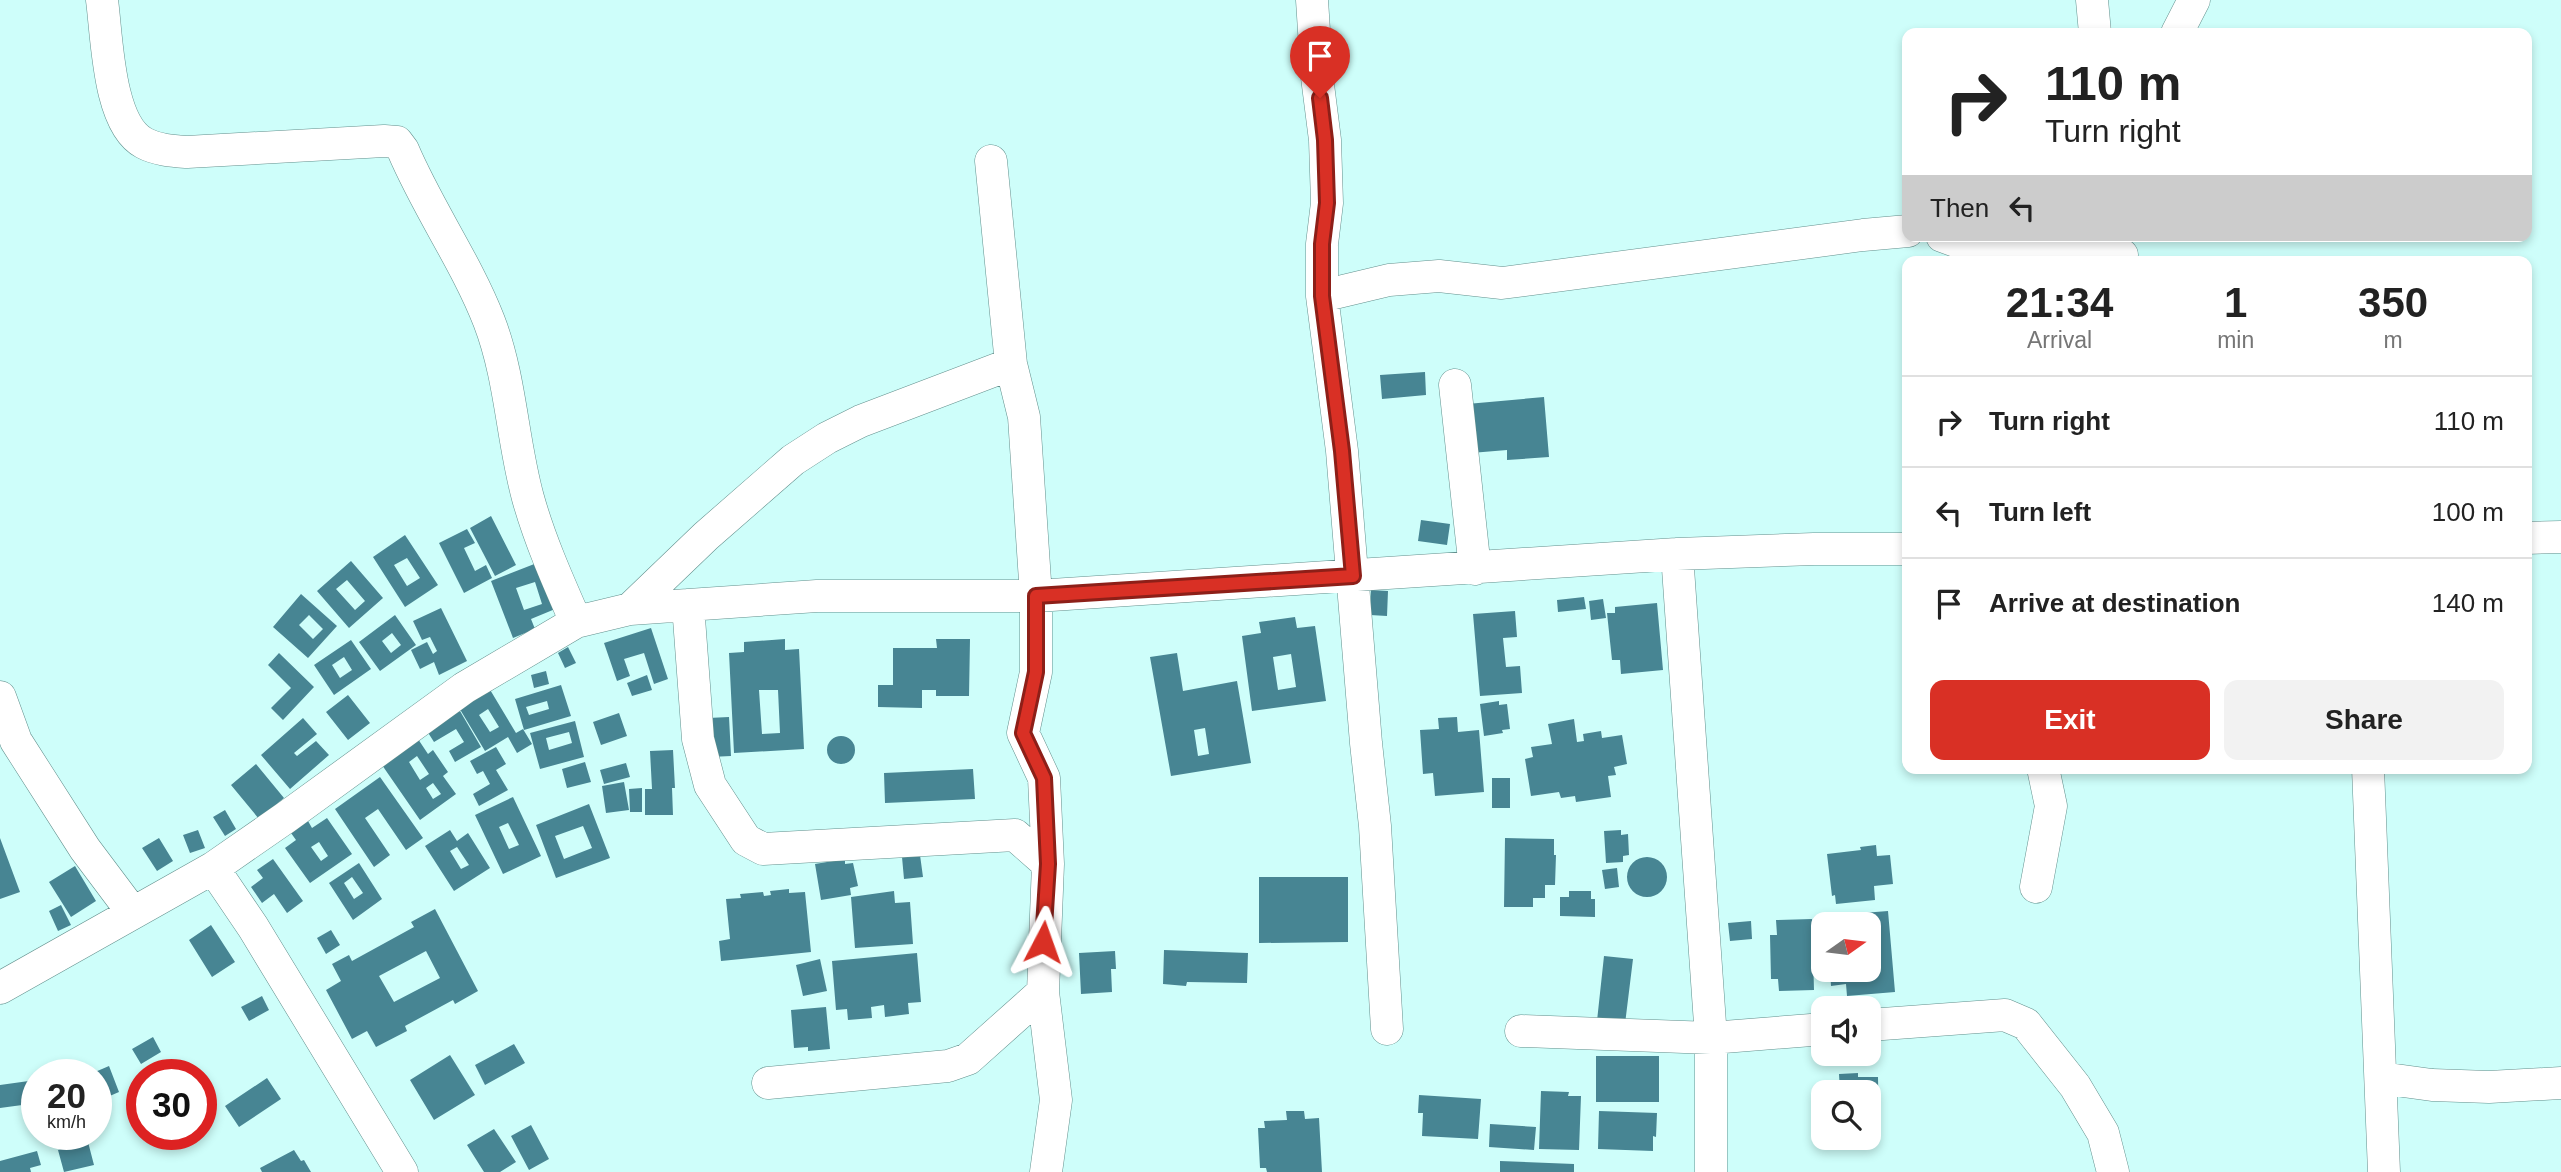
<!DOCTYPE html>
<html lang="en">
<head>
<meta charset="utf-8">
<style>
	body { margin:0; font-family:Arial,sans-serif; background:#f2f2f2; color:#222; height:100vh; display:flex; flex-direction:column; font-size:26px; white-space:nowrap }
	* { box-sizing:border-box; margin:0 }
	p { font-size:23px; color:#767676 }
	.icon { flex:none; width:38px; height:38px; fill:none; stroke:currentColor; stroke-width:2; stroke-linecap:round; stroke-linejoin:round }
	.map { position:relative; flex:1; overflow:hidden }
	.panel { position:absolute; left:1902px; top:256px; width:630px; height:518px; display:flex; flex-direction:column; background:#fff; border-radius:14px; box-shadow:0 4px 10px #0003 }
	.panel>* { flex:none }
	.banner { position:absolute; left:1902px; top:28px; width:630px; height:214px; border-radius:14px; box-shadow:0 4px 10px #0003; background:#fff; color:#222; overflow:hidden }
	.needle { width:46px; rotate:76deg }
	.controls { position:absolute; left:1811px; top:912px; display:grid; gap:14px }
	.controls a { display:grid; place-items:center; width:70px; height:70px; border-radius:14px; background:#fff; box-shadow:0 4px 10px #0003; font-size:35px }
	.speed { position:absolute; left:21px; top:1059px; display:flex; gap:14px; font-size:35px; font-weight:700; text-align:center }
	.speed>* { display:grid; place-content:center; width:91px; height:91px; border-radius:50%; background:#fff; box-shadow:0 4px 10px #0003; line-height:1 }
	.speed small { font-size:18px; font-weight:400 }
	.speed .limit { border:10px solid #d22; background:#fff; color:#111 }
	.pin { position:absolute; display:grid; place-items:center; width:60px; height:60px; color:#fff; margin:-72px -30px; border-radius:50% 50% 50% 0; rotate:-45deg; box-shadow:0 0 7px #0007 }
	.pin .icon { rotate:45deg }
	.me { position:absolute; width:77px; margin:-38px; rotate:4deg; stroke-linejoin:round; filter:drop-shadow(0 0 5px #0008) }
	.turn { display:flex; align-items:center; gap:24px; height:147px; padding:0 28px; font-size:32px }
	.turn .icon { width:91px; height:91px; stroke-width:2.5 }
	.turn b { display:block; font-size:49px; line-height:60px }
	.then { display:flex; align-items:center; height:66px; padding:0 28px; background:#0003; gap:14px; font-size:26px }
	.eta { display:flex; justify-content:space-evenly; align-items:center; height:119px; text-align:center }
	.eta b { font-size:42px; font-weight:600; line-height:49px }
	.cta { display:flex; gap:14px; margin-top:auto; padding:14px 28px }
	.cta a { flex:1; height:80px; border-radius:14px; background:#d93025; color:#fff; font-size:28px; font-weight:600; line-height:80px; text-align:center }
	.cta a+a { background:#f2f2f2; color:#222 }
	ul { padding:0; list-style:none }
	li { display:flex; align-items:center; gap:21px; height:91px; padding:0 28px; border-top:2px solid #e0e0e0 }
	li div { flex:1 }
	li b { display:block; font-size:26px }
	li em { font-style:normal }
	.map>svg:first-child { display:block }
</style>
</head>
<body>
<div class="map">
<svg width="2561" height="1172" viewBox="0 0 2561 1172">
	<rect width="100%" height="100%" fill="#cefefa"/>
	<!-- building -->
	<path fill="#478593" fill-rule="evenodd" d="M1425 372 1426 395 1382 399 1380 375Z
		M1544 397 1549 457 1507 460V450L1471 453 1467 404Z
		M491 516 516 565 495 576 470 528Z
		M1421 520 1450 524 1447 545 1418 541Z
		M467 529 475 543 464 548 475 571 486 565 492 578 464 593 439 543Z
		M405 535 438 585 405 607 373 557ZM407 558 420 578 407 586 394 565Z
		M351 561 383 598 349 628 317 591ZM347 580 365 601 355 610 336 589Z
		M542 561 560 607 531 619 535 629 513 638 491 581ZM535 582 542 604 524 610 516 588Z
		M1371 590 1388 591 1387 616 1370 615Z
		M301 594 337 626 308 658 273 627ZM309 615 323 629 313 639 299 625Z
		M1584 597 1586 609 1558 612 1557 600Z
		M1603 599 1606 618 1591 620 1589 601Z
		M1657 603 1663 670 1621 674 1620 660H1612L1607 613H1615V607Z
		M441 608 467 661 439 675 434 662 420 669 411 650 427 642 433 654 437 651 430 637 422 640 413 621Z
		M1515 611 1517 637 1503 638 1506 667 1520 666 1522 693 1480 696 1473 614Z
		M395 615 416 645 380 671 359 642ZM392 633 401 645 391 653 382 641Z
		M1295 617 1297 628 1315 626 1326 701 1252 711 1242 636 1261 633 1259 622ZM1291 654 1296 687 1278 690 1273 657Z
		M651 628 668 679 654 684 644 653 624 659 630 676 617 681 604 643Z
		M785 639V650L799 649 804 749 734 753 729 653 744 652V642ZM759 690H778L780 733 762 734Z
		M936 639H970L969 696H936V690H922V708L878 707V685H893V648H937Z
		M351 640 371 669 334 695 314 665ZM344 657 352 670 340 678 332 665Z
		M568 647 576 663 565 668 558 653Z
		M279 653 314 687 283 720 271 708 291 688 268 665Z
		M1177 653 1183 691 1237 681 1251 763 1171 776 1150 657ZM1205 728 1209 754 1198 756 1194 730Z
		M546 671 549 684 534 688 531 675Z
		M647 675 652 690 632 696 627 683Z
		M561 685 571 716 524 730 515 699ZM547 701 549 709 529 715 526 707Z
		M489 688 516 733 523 729 532 744 517 753 508 737 485 751 458 706ZM488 709 499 727 490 732 479 715Z
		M348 695 370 723 348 740 326 712Z
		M1499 701V705L1507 704 1510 729 1502 730 1503 733 1484 736 1480 704Z
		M460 711 481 747 455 762 449 751 464 742 456 729 434 742 427 731Z
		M619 713 627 736 601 745 593 722Z
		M729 717 731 756 710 757 708 718Z
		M1457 717 1458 732 1479 730 1484 792 1435 796 1433 773 1423 774 1420 730 1439 729 1438 718Z
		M303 718 317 734 294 753 297 756 316 741 329 755 290 789 261 755Z
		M1574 719 1577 742 1584 741 1583 734 1601 731 1602 738 1622 735 1627 764 1614 767 1616 775 1608 776 1611 797 1576 802 1575 796 1561 798 1559 792 1531 796 1525 759 1533 757 1531 747 1552 744 1548 724Z
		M575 721 584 757 540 769 530 733ZM569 732 572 743 549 750 546 738Z
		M827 750a14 14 0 1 1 28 0a14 14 0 1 1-28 0Z
		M418 739 428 754 433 750 448 772 443 776 456 794 420 820 382 765ZM417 756 429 774 420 780 409 762ZM433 783 441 794 433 799 426 788Z
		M496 747 506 764 496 770 508 790 479 806 473 794 490 784 483 771 477 774 470 761Z
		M673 750 675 788H672L673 815H645V789H652L650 751Z
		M585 762 591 782 567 788 562 769Z
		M626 763 630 777 604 784 600 770Z
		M256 764 284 798 259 819 231 785Z
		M973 769 975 799 885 803 884 773Z
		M380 777 423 838 406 850 378 809 365 818 390 855 374 867 335 809Z
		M1492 778H1510V808H1492Z
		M624 782 629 810 606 813 602 786Z
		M642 788V812H630L629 789Z
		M513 797 541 856 503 874 475 815ZM508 823 519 845 509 849 499 827Z
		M589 804 610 858 556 878 536 825ZM583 826 592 848 564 859 555 836Z
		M225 810 236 829 225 836 213 817Z
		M327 818 352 854 310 883 285 848 296 840 291 833 308 821 312 828ZM319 842 328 856 321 861 311 847Z
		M198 830 205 848 190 853 183 835Z
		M450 830 457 841 468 833 490 868 454 891 425 846ZM457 847 469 865 461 869 450 851Z
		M1621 830V835L1628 834 1629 855 1623 856V862L1606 863 1604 831Z
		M0 838 20 892 0 899Z
		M159 838 173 861 157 871 142 848Z
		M1505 838 1554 839V855H1556L1555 885H1545V898H1533V907H1504Z
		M1876 845 1877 856 1890 855 1893 884 1874 886 1875 900 1836 904 1835 895 1832 896 1827 854 1861 850 1860 847Z
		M920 855 923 877 904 879 902 857Z
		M1627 877a20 20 0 1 1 40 0a20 20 0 1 1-40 0Z
		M273 859 303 901 287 913 274 894 262 903 251 887 263 878 257 870Z
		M845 859V864L853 863 858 886 850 888 851 895 821 900 815 864Z
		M359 863 382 899 353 920 329 883ZM352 877 363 893 354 899 344 883Z
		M75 866 96 901 71 917 49 882Z
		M1617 868 1619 887 1605 889 1602 870Z
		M1259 877H1348V942L1259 943Z
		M789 889V893L805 892 811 952 721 961 719 941 730 939 726 899 741 898 740 894 763 892 764 896 771 895 770 891Z
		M894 891 895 903 910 902 913 944 855 948 851 897Z
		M1569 891H1591V899H1595V917L1560 916V897H1569Z
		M61 905 71 925 58 931 49 911Z
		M435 909 478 991 455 1004 453 1000 405 1026 407 1031 376 1047 367 1031 352 1039 326 990 341 981 332 964 349 955 352 961 414 927 411 922ZM426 951 440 978 394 1002 379 976Z
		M1888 911 1895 992 1847 996 1846 984 1831 986 1830 970H1869V924H1826L1825 916Z
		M1812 919 1814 990 1779 991 1778 979H1771L1770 935H1777L1776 920Z
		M1751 921 1752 939 1730 941 1728 923Z
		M211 925 235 962 212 977 189 940Z
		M331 930 340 945 326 954 317 938Z
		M1164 950 1248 953 1247 983 1187 982 1186 986 1163 984Z
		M1115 951 1116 969H1111L1112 992 1081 994 1079 953Z
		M917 953 921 1002 908 1003 909 1014 885 1017 884 1005 871 1007 872 1018 848 1020 847 1009 836 1010 832 961Z
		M1604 956 1633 959 1625 1024 1597 1021Z
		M820 959 827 991 803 996 796 965Z
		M262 996 269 1010 249 1021 241 1007Z
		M826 1007 830 1049 808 1051V1047L794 1048 791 1010Z
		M153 1037 161 1052 141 1064 132 1049Z
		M514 1044 525 1063 485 1085 475 1065Z
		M450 1055 475 1095 434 1120 410 1080Z
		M1596 1056H1659V1102H1596Z
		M109 1066 119 1092 105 1098 95 1072Z
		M1858 1073V1077H1878L1879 1137H1869V1092H1840L1839 1074Z
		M267 1078 281 1099 239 1127 225 1106Z
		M36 1080 37 1103 0 1108V1085Z
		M1541 1091 1569 1092 1568 1096H1581L1579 1150 1539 1149Z
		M1419 1095 1481 1099 1478 1139 1422 1136 1423 1113H1418Z
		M1286 1111H1304L1305 1119 1319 1118 1322 1172H1267L1266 1168H1260L1258 1128H1265L1264 1121 1287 1120Z
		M1599 1111 1657 1113 1656 1137 1653 1136V1151L1598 1149Z
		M1490 1124 1536 1127 1534 1150 1489 1147Z
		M531 1125 549 1159 529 1170 511 1136Z
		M494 1129 516 1162 500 1172H484L467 1145Z
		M88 1142 94 1165 64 1172 58 1150Z
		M294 1150 301 1161 304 1160 311 1172H262L260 1168Z
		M37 1151 41 1165 30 1168 31 1172H0V1161Z
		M1500 1161 1574 1164V1172H1500Z"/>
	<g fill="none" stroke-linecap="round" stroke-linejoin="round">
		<defs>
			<path id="minor" d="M102 0C107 37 108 124 144 143 157 150 173 151 187 152L384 141 397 142 403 150C428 209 466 262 489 321 511 378 512 440 528 498 540 541 558 581 576 622
				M1312 0 1317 77 1325 140 1327 203 1322 244V296L1342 451 1366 743 1375 826 1387 1029
				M2092 0 2095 33
				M2177 33 2194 0
				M991 161 1011 364 1024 417 1036 596V672L1023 733 1044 778 1048 864 1043 992 1056 1100 1046 1172
				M1942 236 2002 258 2122 255
				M1322 296 1389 280 1439 276 1502 283 1863 235 1908 231
				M1455 385 1475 569
				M2527 538 2561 537
				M1677 554 1711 1038V1172
				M688 605 698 739 710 785 746 840 763 849 1015 835 1048 864
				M630 609 706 536 793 460 827 438 861 421 1011 364
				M0 697 16 741 85 849 133 913
				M2368 768 2384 1172
				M213 868 253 927 402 1172
				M2036 887 2051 806 2043 768
				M0 988 213 868 285 818 464 688 576 622 630 609 817 596H1036L1677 554 1814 549H1908
				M1869 1025 2005 1015 2026 1024 2075 1086 2103 1133 2113 1172
				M1521 1031 1711 1038 1824 1029
				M2381 1078 2432 1085 2489 1087 2561 1083
				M768 1083 948 1066 968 1059 1043 992"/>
		</defs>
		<!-- minor casing -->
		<use href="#minor" stroke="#63908d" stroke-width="33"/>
		<!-- minor -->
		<use href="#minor" stroke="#fff" stroke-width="32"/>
	</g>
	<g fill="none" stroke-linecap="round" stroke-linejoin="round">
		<defs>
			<path id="route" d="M1043 942 1048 864 1044 778 1023 733 1036 672V596L1353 576 1342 451 1322 296V244L1327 203 1325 140 1320 98"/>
		</defs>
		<!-- route casing -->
		<use href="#route" stroke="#8d1f18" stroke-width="18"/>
		<!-- route -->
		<use href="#route" stroke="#d93025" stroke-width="12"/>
	</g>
</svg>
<div class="controls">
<a><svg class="needle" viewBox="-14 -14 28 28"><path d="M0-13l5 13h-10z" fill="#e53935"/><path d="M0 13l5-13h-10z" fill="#767676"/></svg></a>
<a><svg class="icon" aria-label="sound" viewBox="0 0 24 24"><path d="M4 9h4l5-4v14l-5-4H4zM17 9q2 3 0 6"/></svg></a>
<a><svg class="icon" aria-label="search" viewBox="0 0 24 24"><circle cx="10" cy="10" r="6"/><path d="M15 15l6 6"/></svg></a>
</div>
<div class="speed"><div>20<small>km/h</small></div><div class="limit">30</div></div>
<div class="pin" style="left:1320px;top:98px;background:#d93025"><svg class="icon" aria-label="arrive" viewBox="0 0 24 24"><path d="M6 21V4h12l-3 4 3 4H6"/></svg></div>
<svg class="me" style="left:1043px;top:942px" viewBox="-20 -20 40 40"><path d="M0-17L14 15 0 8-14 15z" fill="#d93025" stroke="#fff" stroke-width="4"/></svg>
<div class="banner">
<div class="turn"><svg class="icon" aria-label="right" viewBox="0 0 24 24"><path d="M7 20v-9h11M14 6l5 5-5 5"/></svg><div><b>110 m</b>Turn right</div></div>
<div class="then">Then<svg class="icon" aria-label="left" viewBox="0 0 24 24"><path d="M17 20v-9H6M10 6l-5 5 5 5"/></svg></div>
</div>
<section class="panel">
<div class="eta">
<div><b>21:34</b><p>Arrival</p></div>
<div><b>1</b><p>min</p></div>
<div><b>350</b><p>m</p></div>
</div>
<ul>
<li><svg class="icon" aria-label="right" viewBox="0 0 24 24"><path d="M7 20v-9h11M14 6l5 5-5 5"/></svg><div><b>Turn right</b></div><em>110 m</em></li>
<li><svg class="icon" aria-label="left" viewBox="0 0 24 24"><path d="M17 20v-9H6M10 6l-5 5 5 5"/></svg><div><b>Turn left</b></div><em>100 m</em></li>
<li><svg class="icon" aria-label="arrive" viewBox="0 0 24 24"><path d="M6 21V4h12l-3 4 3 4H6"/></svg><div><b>Arrive at destination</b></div><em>140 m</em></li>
</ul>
<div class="cta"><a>Exit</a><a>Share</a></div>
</section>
</div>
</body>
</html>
